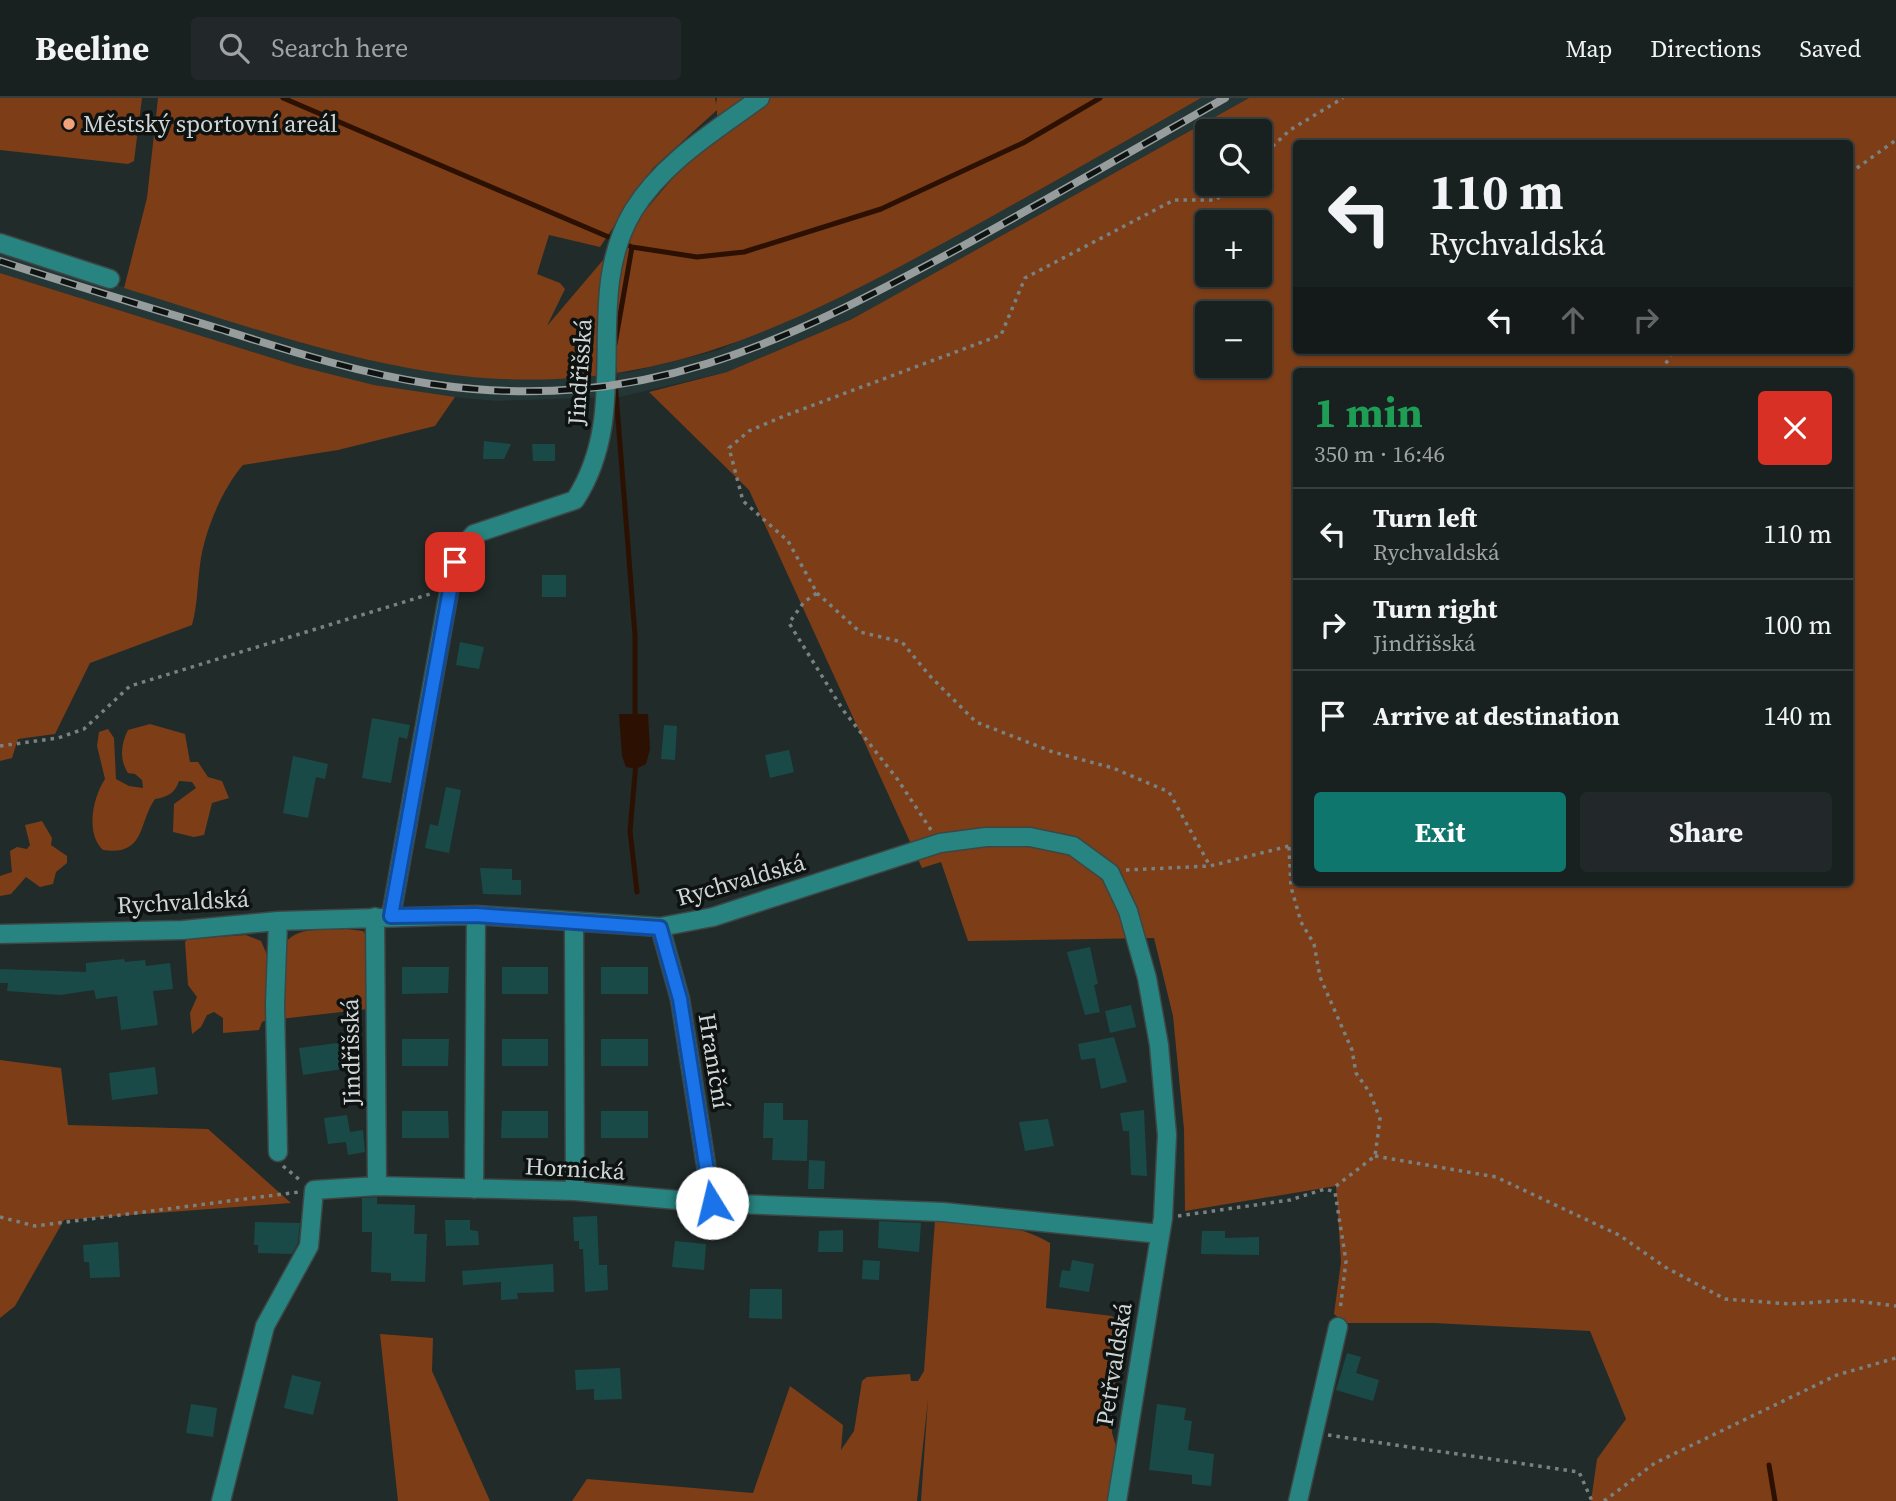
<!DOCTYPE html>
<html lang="en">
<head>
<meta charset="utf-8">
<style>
	body { margin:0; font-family:"Source Serif 4",serif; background:#222829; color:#f1f3f6; height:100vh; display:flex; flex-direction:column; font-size:26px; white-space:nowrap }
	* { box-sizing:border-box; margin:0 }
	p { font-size:23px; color:#9fa3a5 }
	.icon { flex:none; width:38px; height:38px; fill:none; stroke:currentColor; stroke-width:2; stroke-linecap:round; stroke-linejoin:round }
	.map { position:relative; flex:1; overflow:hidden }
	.drawer { position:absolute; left:1293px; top:270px; width:560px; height:518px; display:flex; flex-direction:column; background:#192020; border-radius:7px; box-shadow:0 2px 5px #0004,0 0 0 2px #373e3e }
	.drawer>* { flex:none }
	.banner { position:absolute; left:1293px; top:42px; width:560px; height:214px; border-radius:7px; box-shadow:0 2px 5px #0004,0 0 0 2px #373e3e; background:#192020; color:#f1f3f6; overflow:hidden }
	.buttons { position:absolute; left:1195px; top:21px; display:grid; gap:14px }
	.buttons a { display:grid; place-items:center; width:77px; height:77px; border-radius:7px; background:#192020; box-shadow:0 2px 5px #0004,0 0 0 2px #373e3e; font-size:35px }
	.pin { position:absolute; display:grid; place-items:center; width:60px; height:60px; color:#fff; margin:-30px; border-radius:14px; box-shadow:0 4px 10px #0006 }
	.me { position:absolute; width:77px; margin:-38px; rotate:351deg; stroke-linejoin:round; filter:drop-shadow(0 0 5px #0008) }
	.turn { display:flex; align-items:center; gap:24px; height:147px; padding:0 21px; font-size:32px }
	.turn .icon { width:91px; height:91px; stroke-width:2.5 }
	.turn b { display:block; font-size:49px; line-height:60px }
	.lanes { display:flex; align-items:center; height:66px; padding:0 21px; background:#0003; justify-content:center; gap:35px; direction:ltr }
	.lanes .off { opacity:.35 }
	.round { display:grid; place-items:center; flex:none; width:74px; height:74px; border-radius:7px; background:#222829 }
	.summary { display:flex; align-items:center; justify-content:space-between; height:119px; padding:0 21px }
	h1 { font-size:42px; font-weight:700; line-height:52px; color:#1e9e55 }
	.button { display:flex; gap:14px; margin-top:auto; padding:14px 21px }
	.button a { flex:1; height:80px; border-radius:7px; background:#0f766e; color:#fff; font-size:28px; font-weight:700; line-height:80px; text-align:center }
	.button a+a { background:#222829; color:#f1f3f6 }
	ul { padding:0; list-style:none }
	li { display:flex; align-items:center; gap:21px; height:91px; padding:0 21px; border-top:2px solid #373e3e }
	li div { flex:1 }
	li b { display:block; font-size:26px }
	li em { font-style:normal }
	header { display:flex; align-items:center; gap:42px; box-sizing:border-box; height:98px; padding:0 35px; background:#192020; border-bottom:2px solid #373e3e }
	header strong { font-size:33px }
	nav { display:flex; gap:38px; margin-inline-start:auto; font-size:24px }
	.search { width:490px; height:63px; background:#222829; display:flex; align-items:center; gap:18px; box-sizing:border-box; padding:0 24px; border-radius:7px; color:#9fa3a5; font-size:26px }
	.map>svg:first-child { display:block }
</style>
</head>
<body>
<header>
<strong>Beeline</strong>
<div class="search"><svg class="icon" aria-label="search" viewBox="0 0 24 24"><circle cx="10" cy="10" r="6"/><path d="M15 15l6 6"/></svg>Search here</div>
<nav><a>Map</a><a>Directions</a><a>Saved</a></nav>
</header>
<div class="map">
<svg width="1896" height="1403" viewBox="0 0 1896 1403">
	<rect width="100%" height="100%" fill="#212b2a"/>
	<!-- built -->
	<path fill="#243635" d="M1201 0H1249L852 221 727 274 620 299 496 303 431 297 374 287 298 268 0 175V150L305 246 434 274 497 280 590 278 631 274 719 252 1018 104Z"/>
	<!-- green -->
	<path fill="#7d3d17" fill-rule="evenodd" d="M0 0H142L134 63 128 66 0 52Z
		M158 0H715L716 6 717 0H1201C1117 48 1033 96 949 142 775 237 636 305 432 274 327 258 225 221 124 190L147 100ZM717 12V28L547 228 565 191 560 185 537 176 549 137 600 149 653 70Z
		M1249 0H1896V1403H1591L1597 1361 1626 1321 1590 1233 1434 1225H1345L1334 1216 1341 1164 1336 1088 1185 1113 1184 1031 1173 918 1154 840 968 843 941 764 922 770 749 392 649 294 727 274 852 221ZM1208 33H1260V86H1208ZM1297 46H1850V252H1297ZM1208 124H1260V177H1208ZM1208 215H1260V268H1208ZM1297 273H1850V784H1297Z
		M0 175 298 268 374 287 455 299 435 328 338 352 243 367C222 391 204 434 200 467 197 488 198 505 192 527L90 565 55 636 18 641 12 660 0 663Z
		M150 626 185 636 190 664H198L208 679 222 683 229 700 212 705 204 737 194 739 173 734 174 706 196 690 192 684 179 683C175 695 168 699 155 701 138 725 146 758 103 752 85 735 93 699 105 681L97 648 99 634 108 631 114 640 116 681 129 688 143 690 142 682 135 676 128 675C119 661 121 646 128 632Z
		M42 723 52 740 51 747 67 758V765L56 774 53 786 40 789 26 779 11 796 0 798V778L12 774 10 753 17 749 27 751 30 747 25 727Z
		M346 831 363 833 368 839V911L280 921 285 846C295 828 327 832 346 831Z
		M246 837 261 843 268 859 269 921 262 924 259 932 223 935V920L214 914 207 917 201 929 192 936 190 915 197 899 188 887 185 844 187 841Z
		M0 962 61 970 68 1027 208 1031 291 1105 64 1122 15 1208 0 1220Z
		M935 1122C974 1125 1016 1124 1050 1145V1152L1046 1210 1112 1218 1121 1226 1125 1236 1126 1244 1112 1296V1335L1117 1351 1109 1403H921L928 1301 917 1403H572L587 1381 753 1395 790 1288 843 1327 841 1352 854 1333 862 1283 867 1279 910 1276 911 1283H918L924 1273Z
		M380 1236 433 1240 432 1273 490 1403H398Z"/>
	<!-- water -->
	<path fill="#2c1103" d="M619 616H648L650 651 646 666 636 671 626 669 622 658Z"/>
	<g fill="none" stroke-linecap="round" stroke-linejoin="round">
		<!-- stream -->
		<path stroke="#2c1103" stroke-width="5" d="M283 0 632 149 615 246
			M632 149 697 159 744 154 881 111 1023 45 1100 0
			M614 270 635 537V623
			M636 665 630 733 637 794
			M1769 1367 1775 1403"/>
	</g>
	<!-- building -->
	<path fill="#1a4a47" d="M484 343 511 346 504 361H483Z
		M532 346H555V363H533Z
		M542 477H566V499H542Z
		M460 544 484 549 479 571 456 567Z
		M372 620 410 627 407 641 399 639 391 685 362 680Z
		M664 627 677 628 675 662 661 661Z
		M789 652 794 674 770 680 765 657Z
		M293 658 328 666 325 681 316 679 308 720 283 715Z
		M446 689 461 692 449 755 425 750 430 726 438 728Z
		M480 770 512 771V782H521V797L483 796Z
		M1090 849 1098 886 1094 887 1100 914 1085 917 1067 854Z
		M124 861 125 864 145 862 146 868 170 865 173 891 153 893 158 927 121 932 117 898 96 901 94 892 60 897 7 893 8 885H0V871L86 874V865Z
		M402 869H449L448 895 402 896Z
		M502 869H548V896H502Z
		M601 869H648V896H601Z
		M1131 907 1136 929 1110 935 1105 913Z
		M1114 939 1127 984 1101 991 1095 960 1081 962 1078 946Z
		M402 941H449L448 968H402Z
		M502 941H548V968H502Z
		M601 941H648V968H601Z
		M345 944 349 970 303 977 299 950Z
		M155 969 158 996 112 1002 109 975Z
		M764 1005H783V1022H808L807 1063 772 1062 773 1040H763Z
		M1144 1012 1147 1078 1131 1077 1129 1033H1123L1120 1015Z
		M402 1013H448L449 1040H402Z
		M502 1013H548V1040H501Z
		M601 1013H648V1040H601Z
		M347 1017 350 1034 363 1032 365 1054 348 1057 346 1044 328 1046 324 1020Z
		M1048 1021 1054 1048 1025 1053 1019 1024Z
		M809 1062 825 1063 824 1091H808Z
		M377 1099V1106L415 1107 414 1136H427L425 1184 391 1183V1175L371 1174 372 1134H362V1100Z
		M597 1118 599 1167H607L608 1192 585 1194 583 1151H579V1143H574L573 1119Z
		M445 1122H470V1132L478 1133 479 1147 446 1148Z
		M879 1123 921 1125 919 1154 878 1150Z
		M255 1124 300 1125 298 1145 292 1156 258 1155V1147H254Z
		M843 1132V1154H818L819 1133Z
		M1202 1133H1225V1140L1259 1139V1157L1201 1156Z
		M675 1143 706 1146 704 1172 672 1169Z
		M118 1144 120 1179 90 1180 89 1164H84L83 1147Z
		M863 1162 880 1163 879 1182 862 1181Z
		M1072 1162 1094 1166 1089 1194 1059 1189 1062 1172 1070 1173Z
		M553 1166 554 1194 517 1195 518 1201 501 1202V1184L463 1187 462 1173Z
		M750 1191H782V1221L749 1220Z
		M1347 1255 1361 1259 1356 1275 1379 1282 1373 1303 1336 1292Z
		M620 1270 622 1301 594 1302V1291L576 1292 575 1272Z
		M292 1277 321 1284 313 1317 284 1310Z
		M191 1306 217 1310 213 1339 186 1335Z
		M1157 1306 1186 1310 1184 1322 1192 1323 1188 1352 1214 1356 1211 1388 1192 1386V1377L1149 1372Z"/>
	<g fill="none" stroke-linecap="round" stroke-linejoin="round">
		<defs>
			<path id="minor" d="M0 145 110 181
				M391 818 450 488 461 451 474 436 575 402C635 310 580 202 633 113 663 64 715 33 760 0
				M375 819 377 1088
				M574 825 575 1093
				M660 829 680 901 712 1105
				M0 836 183 832 278 823 476 817 660 829 713 819 940 745 986 739H1030L1073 748 1110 775 1128 813 1147 880 1159 947 1167 1037 1163 1120 1117 1403
				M278 1054 275 906 278 823
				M474 1091 476 817
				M221 1403 265 1228 309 1148 314 1092 377 1088 575 1093 712 1105 943 1114 1160 1136
				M1298 1403 1338 1229"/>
		</defs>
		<!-- minor casing -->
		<use href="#minor" stroke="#3d4645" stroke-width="21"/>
		<!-- path -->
		<path stroke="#7a8281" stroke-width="3.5" stroke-dasharray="3.5 5" stroke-linecap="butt" d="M1260 60 1290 32 1343 0
			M1850 75 1896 42
			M1662 273 1673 252
			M817 495 860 534 902 544 929 577 976 624 1053 654 1113 670 1169 694 1210 768
			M0 648 58 640 84 631 130 588 430 496
			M931 732 898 682 843 612 789 525 804 504 817 495 788 443 743 403 729 350 749 333 784 318 1001 237 1025 180 1174 102H1216L1233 86
			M1289 749 1291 789 1301 824 1314 846 1320 879 1352 952 1356 975 1370 995 1380 1021 1375 1058 1336 1088
			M1126 772 1210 768 1297 746
			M1375 1058 1496 1079 1619 1137 1665 1169 1725 1201 1790 1206 1849 1202 1896 1208
			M283 1068 301 1083
			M1178 1118 1290 1102 1325 1091 1335 1094 1346 1163 1340 1213
			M0 1119 35 1128 299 1094
			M1328 1337 1579 1374 1592 1403
			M1604 1403 1655 1365 1837 1277 1896 1260"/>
		<!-- minor -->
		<use href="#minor" stroke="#278480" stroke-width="18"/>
		<defs>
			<path id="rail" d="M0 163C73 187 147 209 220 231 290 253 358 275 431 286 641 317 782 246 961 149 1050 100 1137 50 1225 0"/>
		</defs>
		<!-- rail casing -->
		<use href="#rail" stroke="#969d9c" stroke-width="8"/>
		<!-- rail -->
		<use href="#rail" stroke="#0e1312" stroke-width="5" stroke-dasharray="16" stroke-linecap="butt"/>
	</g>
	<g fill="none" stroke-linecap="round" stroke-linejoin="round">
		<defs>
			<path id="route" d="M455 464 391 818 476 817 660 830 680 901 712 1105"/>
		</defs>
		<!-- route casing -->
		<use href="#route" stroke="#114b97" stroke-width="18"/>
		<!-- route -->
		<use href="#route" stroke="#1a73e8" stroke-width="12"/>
	</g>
	<!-- markers -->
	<circle fill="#f0a279" stroke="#0e1312" stroke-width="2.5" cx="69" cy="26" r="7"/>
	<g text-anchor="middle" stroke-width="7" stroke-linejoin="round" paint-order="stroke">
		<!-- poi labels -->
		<g font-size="24" fill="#cfd5d4" stroke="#0e1312" text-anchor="start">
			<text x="83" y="34">Městský sportovní areál</text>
		</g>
		<!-- street labels -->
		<g font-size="24" fill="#cfd5d4" stroke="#0e1312">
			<text transform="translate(580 274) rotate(-86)" y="8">Jindřišská</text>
			<text transform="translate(741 782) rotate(-16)" y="8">Rychvaldská</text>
			<text transform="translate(183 804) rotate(-3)" y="8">Rychvaldská</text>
			<text transform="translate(351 954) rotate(-91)" y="8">Jindřišská</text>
			<text transform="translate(714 963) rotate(81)" y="8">Hraniční</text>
			<text transform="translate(575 1071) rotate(3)" y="8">Hornická</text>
			<text transform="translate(1114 1266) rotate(-81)" y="8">Petřvaldská</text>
		</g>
	</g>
</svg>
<div class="buttons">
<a><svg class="icon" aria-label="search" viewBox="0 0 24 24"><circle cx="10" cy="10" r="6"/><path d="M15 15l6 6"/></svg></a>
<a>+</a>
<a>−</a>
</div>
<div class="pin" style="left:455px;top:464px;background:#d93025"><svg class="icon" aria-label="arrive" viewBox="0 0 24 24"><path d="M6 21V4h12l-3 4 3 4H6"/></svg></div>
<svg class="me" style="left:712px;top:1105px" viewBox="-20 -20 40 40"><circle r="19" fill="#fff"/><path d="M0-13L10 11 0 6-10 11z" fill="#1a73e8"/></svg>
<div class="banner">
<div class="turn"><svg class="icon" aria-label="left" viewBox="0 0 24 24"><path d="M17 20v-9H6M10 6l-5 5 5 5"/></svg><div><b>110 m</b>Rychvaldská</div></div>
<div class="lanes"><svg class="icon" aria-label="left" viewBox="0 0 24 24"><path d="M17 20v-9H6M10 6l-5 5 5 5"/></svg><svg class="icon off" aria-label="ahead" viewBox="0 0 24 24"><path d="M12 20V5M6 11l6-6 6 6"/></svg><svg class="icon off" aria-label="right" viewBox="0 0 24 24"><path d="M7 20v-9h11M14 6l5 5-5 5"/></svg></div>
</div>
<section class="drawer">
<div class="summary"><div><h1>1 min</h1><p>350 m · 16:46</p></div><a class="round" style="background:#d93025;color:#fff"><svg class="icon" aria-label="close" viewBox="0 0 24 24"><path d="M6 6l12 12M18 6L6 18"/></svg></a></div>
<ul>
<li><svg class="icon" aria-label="left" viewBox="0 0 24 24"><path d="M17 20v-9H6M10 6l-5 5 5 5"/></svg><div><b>Turn left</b><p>Rychvaldská</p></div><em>110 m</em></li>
<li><svg class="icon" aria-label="right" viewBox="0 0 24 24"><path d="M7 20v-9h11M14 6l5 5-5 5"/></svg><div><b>Turn right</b><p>Jindřišská</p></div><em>100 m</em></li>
<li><svg class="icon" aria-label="arrive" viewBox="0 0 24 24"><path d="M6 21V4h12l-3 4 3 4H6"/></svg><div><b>Arrive at destination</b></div><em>140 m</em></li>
</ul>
<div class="button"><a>Exit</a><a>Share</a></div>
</section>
</div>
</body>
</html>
